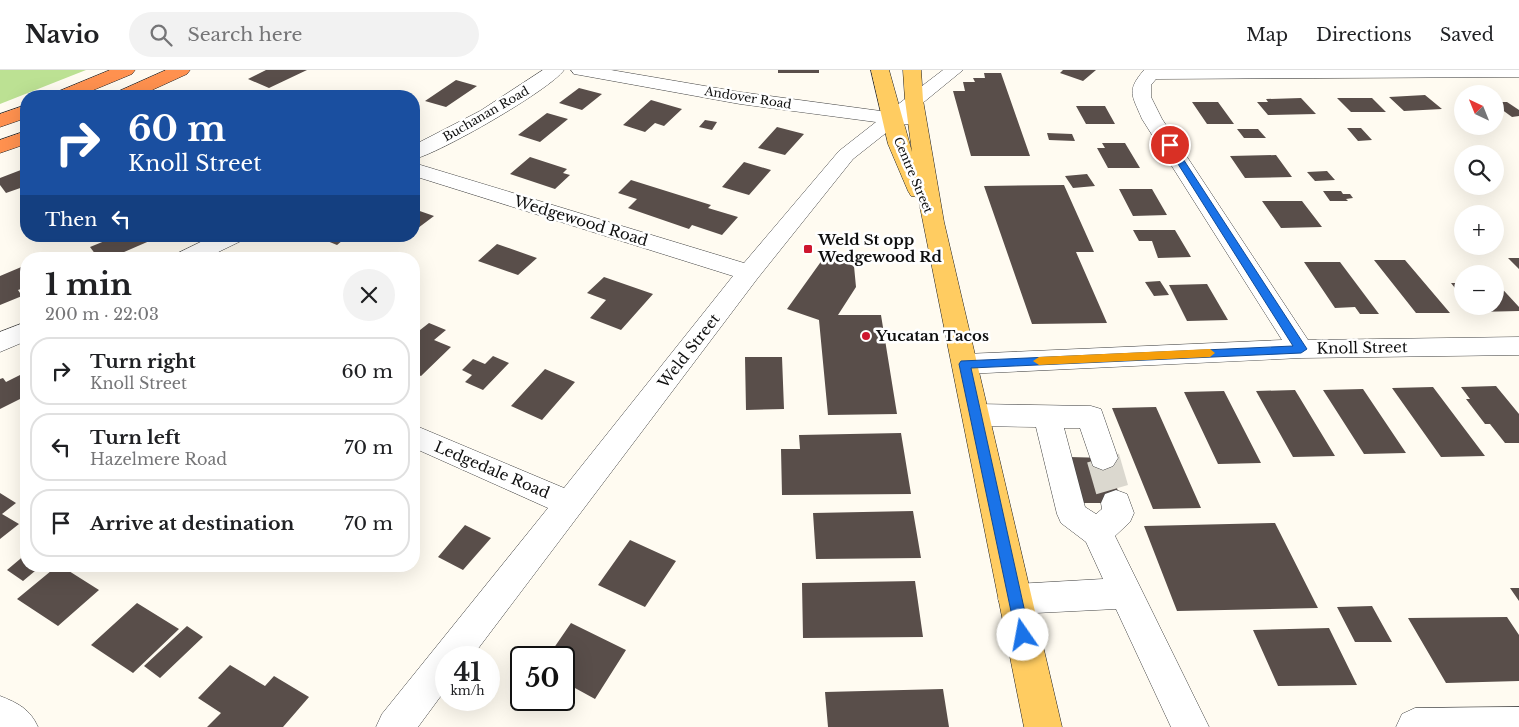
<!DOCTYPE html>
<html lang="en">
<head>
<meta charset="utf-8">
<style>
	body { margin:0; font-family:"Libre Baskerville",serif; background:#f2f2f2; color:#202124; height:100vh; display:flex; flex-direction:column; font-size:19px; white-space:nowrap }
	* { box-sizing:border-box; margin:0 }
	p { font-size:16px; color:#757577 }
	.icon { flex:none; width:28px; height:28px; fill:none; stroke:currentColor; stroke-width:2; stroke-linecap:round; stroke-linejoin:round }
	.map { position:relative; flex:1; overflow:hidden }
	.sheet { position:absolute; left:20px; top:182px; width:400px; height:320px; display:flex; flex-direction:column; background:#fff; border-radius:20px; box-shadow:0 5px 20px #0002 }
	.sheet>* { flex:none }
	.guide { position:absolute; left:20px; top:20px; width:400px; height:152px; border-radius:20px; box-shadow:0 5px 20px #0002; background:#1a4fa0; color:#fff; overflow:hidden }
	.needle { width:32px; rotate:317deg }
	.buttons { position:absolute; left:1454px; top:15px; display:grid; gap:10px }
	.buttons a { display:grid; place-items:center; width:50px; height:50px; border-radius:50%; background:#fff; box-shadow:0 5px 20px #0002; font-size:25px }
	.speed { position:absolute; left:435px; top:576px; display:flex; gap:10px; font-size:25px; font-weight:700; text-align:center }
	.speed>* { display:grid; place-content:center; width:65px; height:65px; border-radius:50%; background:#fff; box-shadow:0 5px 20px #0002; line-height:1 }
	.speed small { font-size:12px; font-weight:400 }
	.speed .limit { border:2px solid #111; border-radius:8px; background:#fff; color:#111 }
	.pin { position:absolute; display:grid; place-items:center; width:42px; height:42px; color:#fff; margin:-21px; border:2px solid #fff; border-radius:50%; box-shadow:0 1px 5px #0007 }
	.me { position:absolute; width:55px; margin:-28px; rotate:348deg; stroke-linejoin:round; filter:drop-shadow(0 0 4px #0008) }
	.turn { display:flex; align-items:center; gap:18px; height:105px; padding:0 25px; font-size:22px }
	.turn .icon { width:65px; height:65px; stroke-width:2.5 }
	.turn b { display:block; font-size:35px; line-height:42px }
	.then { display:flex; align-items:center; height:48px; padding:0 25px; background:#0003; gap:10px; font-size:19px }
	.round { display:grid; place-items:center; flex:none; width:52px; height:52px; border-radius:26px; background:#f2f2f2 }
	.overview { display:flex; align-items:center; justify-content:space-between; height:85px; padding:0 25px }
	h1 { font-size:30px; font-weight:800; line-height:38px }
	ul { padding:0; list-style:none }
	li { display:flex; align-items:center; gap:15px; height:68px; margin:0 10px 8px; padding:0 15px; border:2px solid #e0e0e0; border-radius:20px }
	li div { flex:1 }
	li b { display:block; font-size:19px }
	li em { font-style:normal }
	header { display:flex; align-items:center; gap:30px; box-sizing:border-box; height:70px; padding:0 25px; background:#fff; border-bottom:1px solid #e0e0e0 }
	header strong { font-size:24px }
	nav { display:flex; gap:28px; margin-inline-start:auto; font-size:18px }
	.search { width:350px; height:45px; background:#f2f2f2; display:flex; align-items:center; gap:12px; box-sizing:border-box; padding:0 18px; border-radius:28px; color:#757577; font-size:19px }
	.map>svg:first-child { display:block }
</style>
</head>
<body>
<header>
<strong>Navio</strong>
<div class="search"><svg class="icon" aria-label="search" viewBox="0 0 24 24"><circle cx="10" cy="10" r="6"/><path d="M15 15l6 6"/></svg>Search here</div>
<nav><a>Map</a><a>Directions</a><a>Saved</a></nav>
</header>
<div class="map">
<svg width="1519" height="657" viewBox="0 0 1519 657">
	<rect width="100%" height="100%" fill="#fffbf1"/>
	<!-- forest -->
	<path fill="#bce193" d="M0 0H86L0 34Z"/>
	<!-- building -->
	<path fill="#594e4a" d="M266 0H307L269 18 248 9Z
		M778 0H819V3H778Z
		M1063 0H1096L1083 11 1060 3Z
		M984 3H1001L1030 86H971L953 21H965L963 12H975L973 8H985Z
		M456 10 477 16 446 37 425 31Z
		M579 18 602 24 582 40 559 33Z
		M1425 25 1442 39 1404 41 1389 27Z
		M1495 27 1501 32H1507L1519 40V46L1512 47 1501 39H1495Z
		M1301 28 1316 44 1268 45 1257 32H1268L1266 29Z
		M1337 28H1372L1386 42H1351Z
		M651 30 682 39 664 56 655 53 645 62 623 55Z
		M1192 32H1218L1234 54H1207Z
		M1076 36H1105L1115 54H1086Z
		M547 43 568 49 540 72 518 65Z
		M705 50 717 52 712 60 699 57Z
		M777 57 804 64 785 85 758 78Z
		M1347 58H1361L1372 70 1358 71Z
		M1237 59H1258L1266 68H1244Z
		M1047 63 1072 64 1075 71 1049 70Z
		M1102 73H1125L1140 98H1108L1097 78H1105Z
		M1276 85 1292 107 1245 108 1230 86Z
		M530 87 567 99 563 103 570 105 555 119 510 104Z
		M744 92 771 100 749 125 722 117Z
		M26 98V116L6 123 0 115V108Z
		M1327 101 1335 110 1315 111 1307 102Z
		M1087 104 1095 116 1073 118 1065 106Z
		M631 110 711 135 708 138 738 147 722 165 692 155 689 159 628 138 637 129 618 123Z
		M1064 115 1094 182H1076L1107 253 1032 254 984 116Z
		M1119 119H1152L1167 145 1133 146Z
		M1323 121H1341L1343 124H1350L1353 128 1346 129 1348 131H1330Z
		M1262 131H1302L1322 157 1281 158Z
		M414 139 434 146 414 161Z
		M1133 160H1175L1191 187 1158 188 1152 171H1139Z
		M117 166H161L108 189H99L90 177Z
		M315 166H348L337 175Z
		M497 174 537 188 518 205 478 191Z
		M825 186 854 196 856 217 838 245H881L897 344 828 345 819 250 787 239Z
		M1508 188H1519V199Z
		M1374 190H1405L1450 243H1416Z
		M1304 192H1340L1379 244H1360L1355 237 1335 238Z
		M26 195V217L18 220 22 226 0 235V206Z
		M604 207 653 224 621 260 590 248 606 230 587 223Z
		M1160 211 1169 225 1154 226 1145 212Z
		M1495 211 1519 237V241L1476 242 1471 236H1495Z
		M1451 213H1462V227Z
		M1207 214 1228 250 1187 251 1169 215Z
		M429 253 446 260 434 270 451 277 421 306 414 303V258L420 260Z
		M493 286 509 293 483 320 465 312 472 305 462 300 473 289 485 294Z
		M745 287H782L784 339 746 340Z
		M545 299 575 312 542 350 511 336Z
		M26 302V326L0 339V309L3 308 6 312Z
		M1496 316 1519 344V373H1505L1490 354H1485L1466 329H1470L1461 317Z
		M1433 317 1485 386 1441 387 1392 318Z
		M1363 319 1406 383 1364 384 1323 320Z
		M1295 320 1335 386 1293 387 1256 321Z
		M1224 321 1261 393 1218 394 1184 322Z
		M1156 337 1201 438 1153 439 1112 338Z
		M901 363 911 424 782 425 781 379H800L799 365Z
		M1069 387 1107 388 1122 433H1083Z
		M0 423 16 433 2 444 19 454 0 469Z
		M913 441 921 488 816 489 813 443Z
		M1275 453 1318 538 1177 541 1144 456Z
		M465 455 491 468 463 500 438 487Z
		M630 470 676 491 645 537 598 515Z
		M26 484V496H41L23 511 7 500Z
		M57 496H61L99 520 58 556 17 529Z
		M915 511 923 567 803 568 802 513Z
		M1510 518H1519V531Z
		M137 533 179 559 133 603 91 575Z
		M1372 536 1392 572H1355L1337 537Z
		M1507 547 1519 565V611L1446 613 1408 548Z
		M571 553 626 580 595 629 564 612V588H547Z
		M187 556 203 567 160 608 144 596Z
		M1329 558 1357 615 1278 616 1253 560Z
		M230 595 265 616 274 606 309 627 283 657H207L221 643 198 628Z
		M943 619 949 657H828L825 622Z"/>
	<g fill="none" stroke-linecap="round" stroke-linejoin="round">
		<!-- minor-tunnel -->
		<path stroke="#dbd8cf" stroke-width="33" stroke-dasharray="33 16" stroke-linecap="butt" d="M1103 388 1116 433"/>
		<defs>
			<path id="minor" d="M543 0H564C550 20 438 84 414 89V75L480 41Z
				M571 0H611L740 22 888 42 943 0H963L908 45 913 50 910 54 896 55 853 89 757 209 471 588H446V619L418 657H376L382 644 548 438 414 378V355L564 418 733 206 414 106V93L744 193 839 81 876 52 740 34 580 5 574 4Z
				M1144 0H1519V7L1156 9 1151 15V27L1162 49 1308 270 1519 267V285L1301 288 965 304 956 301 952 294 956 287 965 284 1282 270 1142 49C1132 25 1126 21 1144 0Z
				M213 166H244L241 171 204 189H172L176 184Z
				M26 252V271L0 282V262Z
				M976 334 1091 336 1101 339 1118 388 1113 396 1103 400 1093 396 1080 358H1064L1085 437 1096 444 1102 439 1101 433 1105 424 1116 420 1127 424 1134 443 1130 452 1115 466 1209 657H1171L1116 539 1015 544 1003 540 998 529 1003 518 1015 514 1103 509 1086 472 1061 453 1057 444 1036 357 976 356 966 353 962 345 966 337Z
				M0 626C18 633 30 639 38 657H0Z
				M1519 637V657H1396L1402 644 1415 638Z"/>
			<path id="major" d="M871 0H889L912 82 905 30 903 0H921L923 30 944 152 1062 657H1024L918 127 911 126 908 121 888 74Z"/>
			<path id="highway" d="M110 0H135L132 4 79 26H55L57 22Z
				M166 0H190L187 4 139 26H115L117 22Z
				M26 35V48L0 57V44Z
				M26 61V74L0 83V70Z"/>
		</defs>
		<!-- minor casing -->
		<use href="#minor" stroke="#424242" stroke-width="1"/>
		<!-- major casing -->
		<use href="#major" stroke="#202020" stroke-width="1"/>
		<!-- highway casing -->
		<use href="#highway" stroke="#202020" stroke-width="1"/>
		<!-- minor -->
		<use href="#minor" fill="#fff" fill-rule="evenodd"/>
		<!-- major -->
		<use href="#major" fill="#ffcc61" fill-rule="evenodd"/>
		<!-- highway -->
		<use href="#highway" fill="#ff914f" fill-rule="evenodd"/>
	</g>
	<!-- route -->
	<path fill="#1a73e8" stroke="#114b97" d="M1167 73 1174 75 1307 279 1301 283 971 298 1030 565 1028 570 1023 572 1018 570 1016 565 959 294 961 291 1293 276 1166 75Z"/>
	<!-- slow -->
	<path fill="#f59e0b" d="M1210 279 1215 283 1210 287 1039 295 1033 291 1039 287Z"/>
	<!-- markers -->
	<g fill="#ce172f" stroke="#fff" stroke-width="2">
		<rect x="803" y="174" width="10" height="10" rx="2.5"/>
		<circle cx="866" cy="266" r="5"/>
	</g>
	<g text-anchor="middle" stroke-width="5" stroke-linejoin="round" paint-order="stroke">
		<!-- far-street labels -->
		<g font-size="12" fill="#0f0f0f" stroke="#fff">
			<text transform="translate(748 28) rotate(9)" y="4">Andover Road</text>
			<text transform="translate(486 44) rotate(-30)" y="4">Buchanan Road</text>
			<text transform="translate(913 105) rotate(67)" y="4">Centre Street</text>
		</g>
		<!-- street labels -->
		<g font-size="15" fill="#0f0f0f" stroke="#fff">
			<text transform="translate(581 151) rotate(17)" y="5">Wedgewood Road</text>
			<text transform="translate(1362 278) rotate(-1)" y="5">Knoll Street</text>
			<text transform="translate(689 281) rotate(-52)" y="5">Weld Street</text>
			<text transform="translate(492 400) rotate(23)" y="5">Ledgedale Road</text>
		</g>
		<!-- poi labels -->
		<g font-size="15" font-weight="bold" fill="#0f0f0f" stroke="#fff" text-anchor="start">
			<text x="818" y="175">Weld St opp<tspan x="818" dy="17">Wedgewood Rd</tspan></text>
			<text x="876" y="271">Yucatan Tacos</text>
		</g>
	</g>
</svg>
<div class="buttons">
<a><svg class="needle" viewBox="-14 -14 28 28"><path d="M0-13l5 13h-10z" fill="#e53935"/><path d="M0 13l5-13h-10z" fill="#757577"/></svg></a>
<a><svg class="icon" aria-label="search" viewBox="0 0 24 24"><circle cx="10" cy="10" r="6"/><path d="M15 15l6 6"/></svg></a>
<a>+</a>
<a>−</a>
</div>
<div class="speed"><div>41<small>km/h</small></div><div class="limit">50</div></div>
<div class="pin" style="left:1170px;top:75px;background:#d93025"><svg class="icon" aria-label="arrive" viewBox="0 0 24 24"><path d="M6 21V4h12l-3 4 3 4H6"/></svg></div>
<svg class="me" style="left:1023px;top:565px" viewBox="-20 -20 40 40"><circle r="19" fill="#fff"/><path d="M0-13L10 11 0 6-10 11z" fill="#1a73e8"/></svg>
<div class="guide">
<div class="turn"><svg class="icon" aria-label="right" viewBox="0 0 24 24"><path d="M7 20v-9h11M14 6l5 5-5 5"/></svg><div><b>60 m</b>Knoll Street</div></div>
<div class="then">Then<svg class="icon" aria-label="left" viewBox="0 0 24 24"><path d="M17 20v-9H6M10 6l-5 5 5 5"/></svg></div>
</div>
<section class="sheet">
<div class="overview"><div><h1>1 min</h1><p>200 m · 22:03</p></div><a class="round"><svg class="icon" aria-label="close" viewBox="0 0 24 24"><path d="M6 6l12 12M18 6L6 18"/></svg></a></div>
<ul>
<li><svg class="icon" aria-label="right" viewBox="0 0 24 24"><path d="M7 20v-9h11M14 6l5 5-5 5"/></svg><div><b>Turn right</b><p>Knoll Street</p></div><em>60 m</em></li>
<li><svg class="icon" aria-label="left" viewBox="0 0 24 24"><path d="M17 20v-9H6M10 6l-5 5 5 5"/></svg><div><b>Turn left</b><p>Hazelmere Road</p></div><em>70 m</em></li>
<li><svg class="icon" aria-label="arrive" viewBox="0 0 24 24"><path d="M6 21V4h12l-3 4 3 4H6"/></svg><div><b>Arrive at destination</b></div><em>70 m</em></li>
</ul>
</section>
</div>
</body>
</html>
